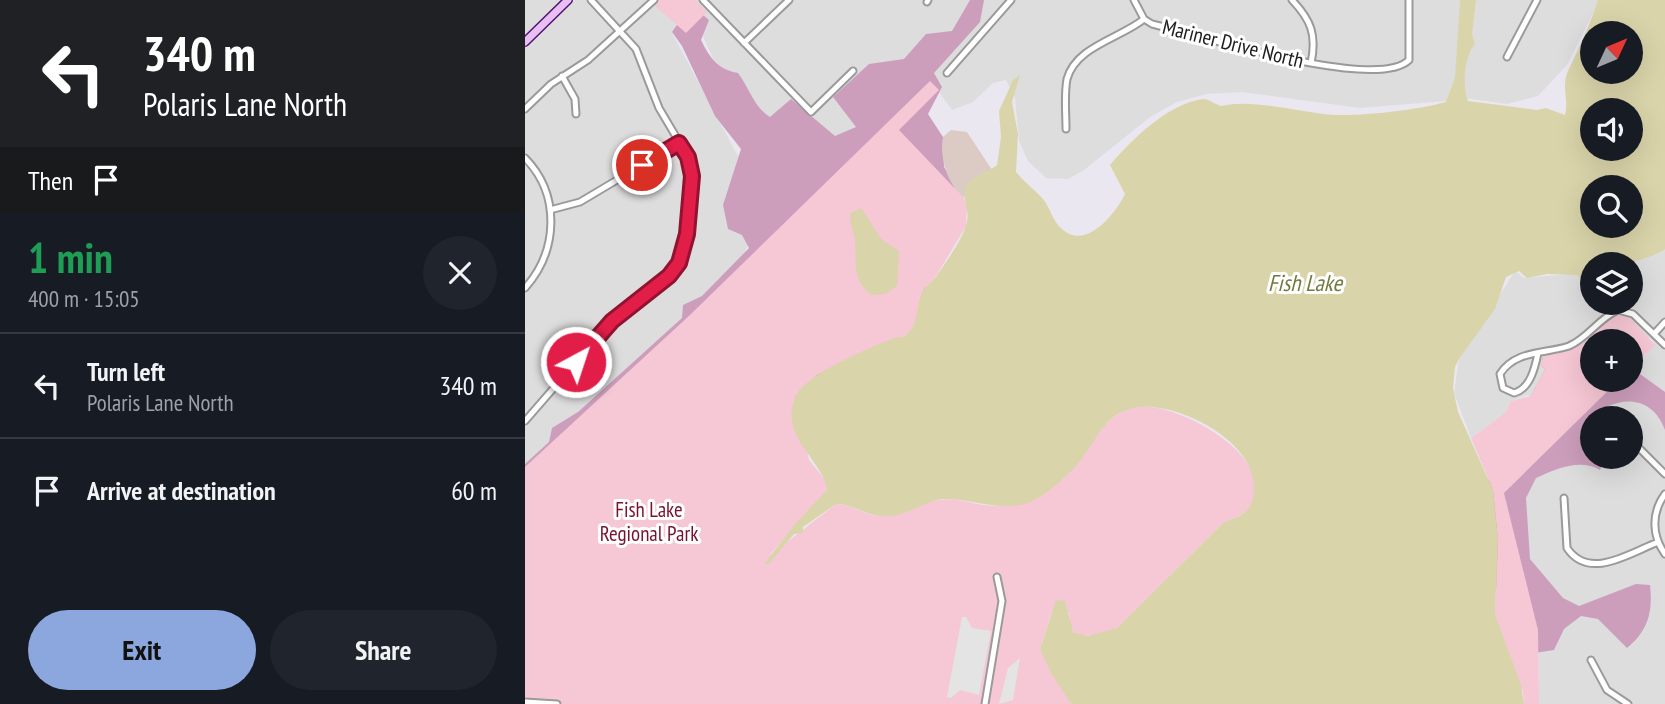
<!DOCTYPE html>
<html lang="en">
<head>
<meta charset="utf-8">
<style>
	body { margin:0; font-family:"PT Sans Narrow",sans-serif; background:#20242c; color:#f1f3f6; height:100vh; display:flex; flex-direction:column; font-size:26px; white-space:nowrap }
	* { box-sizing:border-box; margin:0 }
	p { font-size:23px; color:#9ea1a6 }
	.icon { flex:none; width:38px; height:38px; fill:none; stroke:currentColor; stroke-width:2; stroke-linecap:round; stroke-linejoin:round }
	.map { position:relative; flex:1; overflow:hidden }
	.details { display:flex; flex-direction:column; background:#171b24; width:525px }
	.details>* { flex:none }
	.hud { background:#202124; color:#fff; overflow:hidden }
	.needle { width:46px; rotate:46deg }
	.buttons { position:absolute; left:1055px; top:21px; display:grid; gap:14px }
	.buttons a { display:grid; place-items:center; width:63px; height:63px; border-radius:50%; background:#171b24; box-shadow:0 7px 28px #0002; font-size:35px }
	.pin { position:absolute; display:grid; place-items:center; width:60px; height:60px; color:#fff; margin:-30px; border:4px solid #fff; border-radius:50%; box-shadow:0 2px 7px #0007 }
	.me { position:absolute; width:77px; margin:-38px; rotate:40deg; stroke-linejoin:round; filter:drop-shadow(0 0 5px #0008) }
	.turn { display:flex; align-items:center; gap:24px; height:147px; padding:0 28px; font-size:32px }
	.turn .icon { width:91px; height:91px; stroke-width:2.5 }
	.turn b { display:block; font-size:49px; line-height:60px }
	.then { display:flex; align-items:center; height:66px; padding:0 28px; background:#0003; gap:14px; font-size:26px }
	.round { display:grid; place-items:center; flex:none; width:74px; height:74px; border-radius:37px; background:#20242c }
	.headline { display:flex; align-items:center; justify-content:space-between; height:119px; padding:0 28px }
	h1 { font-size:42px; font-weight:600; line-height:52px; color:#1e9e55 }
	.button { display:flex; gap:14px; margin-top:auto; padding:14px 28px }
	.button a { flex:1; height:80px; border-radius:42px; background:#8ba7de; color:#111; font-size:28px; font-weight:600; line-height:80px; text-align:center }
	.button a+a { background:#20242c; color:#f1f3f6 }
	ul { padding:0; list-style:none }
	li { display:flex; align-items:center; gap:21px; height:105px; padding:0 28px; border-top:2px solid #363941 }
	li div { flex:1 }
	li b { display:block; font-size:26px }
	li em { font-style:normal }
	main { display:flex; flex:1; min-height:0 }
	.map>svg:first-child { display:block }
</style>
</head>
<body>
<main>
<section class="details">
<div class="hud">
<div class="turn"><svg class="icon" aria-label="left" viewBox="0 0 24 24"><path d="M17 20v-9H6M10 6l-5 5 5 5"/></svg><div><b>340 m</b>Polaris Lane North</div></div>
<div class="then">Then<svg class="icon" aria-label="arrive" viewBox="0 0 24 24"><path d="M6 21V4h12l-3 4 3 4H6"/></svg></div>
</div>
<div class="headline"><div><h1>1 min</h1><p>400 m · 15:05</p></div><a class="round"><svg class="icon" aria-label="close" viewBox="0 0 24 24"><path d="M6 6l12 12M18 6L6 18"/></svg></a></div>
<ul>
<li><svg class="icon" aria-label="left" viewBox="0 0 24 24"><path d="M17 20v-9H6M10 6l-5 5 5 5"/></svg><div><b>Turn left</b><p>Polaris Lane North</p></div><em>340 m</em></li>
<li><svg class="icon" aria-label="arrive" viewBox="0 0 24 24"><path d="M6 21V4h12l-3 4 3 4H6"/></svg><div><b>Arrive at destination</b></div><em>60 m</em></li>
</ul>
<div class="button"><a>Exit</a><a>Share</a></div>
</section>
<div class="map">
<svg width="1140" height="704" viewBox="0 0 1140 704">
	<rect width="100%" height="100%" fill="#eae7f0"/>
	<!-- residential -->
	<path fill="#ddddde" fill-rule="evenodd" d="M0 0H1075L1042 65 1013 96 982 104 946 99 835 108 717 92 681 94 652 102 625 117 559 170 543 179 521 178 503 161 494 141 490 98 481 80 468 83 448 102 427 110 408 84 354 131 309 136 292 122 245 117 232 108 214 75 198 70 189 61 178 36V7L157 11 147 33 214 158 233 227 209 272 0 467Z
		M1140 248V704H1014L1013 630 979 493 1106 380V368L1130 344 1125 338 1074 328 1056 345 1018 357 1021 369 1006 397 1003 395 986 401 980 413 946 438 929 393 934 359 990 271 999 278 1067 272 1068 303H1106V264H1093L1121 258ZM1068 418H1106V457H1068Z"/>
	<!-- forest -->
	<path fill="#cc9ebb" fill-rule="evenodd" d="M445 0H459L455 22 409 73 417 87 403 114 418 137 419 167 429 182 430 191 391 320 347 334 0 704V464L24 442 27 428 53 412 157 318 158 305 177 296 224 248 217 235 203 229 198 205 216 149 190 116 157 46 147 32 157 17 172 10 184 20 176 40C185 58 192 69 213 73 225 89 228 106 245 117L266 99 310 136 331 127 308 97 344 64 379 59 401 34 427 31Z
		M1104 320 1115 374 1140 392V430C1125 390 1086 397 1060 422L1067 441 1068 457H1075L1078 463 1075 470C1055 458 1031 469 1011 478L1001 498 1005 559 1038 598 1054 606 1111 584 1125 585C1128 612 1123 631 1102 648L1073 619 1056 616 1039 629 1029 650 1003 654 969 585 962 445 1005 398 1020 369 1016 366 1018 357 1056 345ZM1068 341H1106V380H1068Z"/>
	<!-- wetland -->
	<path fill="#dccac5" d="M426 130 442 132 467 170 444 183 439 198C423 185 414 158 418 137Z"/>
	<!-- park -->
	<path fill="#f6c7d4" d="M135 0H171L182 12 161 33 129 5Z
		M405 81 414 90 374 130 439 198 442 207 441 226 410 278 399 289 391 320 384 333 292 375 270 397 284 460 301 481 302 490 244 556 311 504C326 503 341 517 357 516 376 515 395 502 414 500 435 496 457 509 477 505 492 502 509 495 522 489 564 471 566 412 615 407 659 403 764 466 721 511 716 517 705 519 698 523L592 628C576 633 557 642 545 628L544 613 527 611 515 649 546 704H0V467L166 314Z
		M1090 315 1104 317 1130 345 1106 368V341H1068V380H1094L979 493 1013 630 1014 704H999L998 692 970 614 973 540 968 490 946 438 980 413 986 401 1006 396 1020 369 1016 366 1018 357 1056 345Z"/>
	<!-- parking -->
	<path fill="#e4e4e4" d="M437 617H441L447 628 466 631 454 695 435 690 426 698 422 697Z
		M495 658 488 700 474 704 483 668Z"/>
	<!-- water -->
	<path fill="#dad4aa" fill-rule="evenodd" d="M935 0H951L947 34 950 44C939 56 937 87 943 101L1012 110 1021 108 1040 115C1044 100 1036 86 1043 71 1054 48 1065 25 1073 0H1140V249C1120 263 1091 264 1068 264L1067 272 1058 281 1053 275 1022 274 1002 278 994 271 981 277 970 309 934 359 930 367 928 388 933 412 968 490 973 540 970 614 996 685 999 704H546L526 673 515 649 531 600 540 601 548 632 563 636 592 628 698 523C705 519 716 517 721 511 728 505 729 495 729 486 728 441 656 404 616 407 581 410 574 436 556 460 544 475 524 493 507 501 480 514 446 498 418 499 399 501 381 518 357 516 341 516 326 503 311 504L278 527V533L269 534 243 565 240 563 270 524 302 490C299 461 254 437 270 398 279 374 345 348 369 338 374 337 379 337 383 333 394 322 391 306 397 293 400 286 406 283 411 277 420 263 439 238 442 221 445 209 435 197 442 185 449 174 462 173 472 165L476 137 474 111 488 80 495 75 487 102 493 134 491 172C499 182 509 189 518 199 526 209 527 221 538 230 562 250 591 213 600 194L585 165C606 140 644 103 678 99 685 99 690 105 697 106 727 98 777 113 809 115 839 116 892 110 921 102L930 78ZM1068 33H1106V72H1068ZM1068 110H1106V149H1068ZM1068 187H1106V226H1068Z
		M336 208 357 240 374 251 372 286 360 294 346 295C326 278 332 263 330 240 329 230 323 224 326 213Z"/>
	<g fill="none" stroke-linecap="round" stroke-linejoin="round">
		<defs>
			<path id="street" d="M178 0 286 112 328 71
				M609 0 619 19
				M767 0C786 20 792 35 786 63
				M402 2 403 0
				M219 43 264 0
				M982 57 1012 0
				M422 73 486 0
				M37 76 50 99 51 114
				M0 109 26 84 63 60 129 0
				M541 129C541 113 539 95 542 79 551 46 596 38 619 19L627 24C673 35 852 92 884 60V0
				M0 158C36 195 33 251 0 288
				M25 210 55 202 154 143
				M1129 334 1140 322
				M1013 353C1010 368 1005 389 989 393L978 388 975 374C990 350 1020 354 1044 346 1063 338 1074 318 1093 310L1108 314 1140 345
				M0 421 87 321 144 276 154 263 160 248 167 176 163 157 134 108 111 49 66 0
				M1106 440 1140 474
				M1140 494C1126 513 1127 536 1140 554
				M1039 498 1042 548C1064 581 1105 553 1133 542
				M1066 660 1082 690 1103 704
				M0 702 32 704
				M460 704 477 601 472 577"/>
			<path id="secondary" d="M0 42 43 0"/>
		</defs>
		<!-- street casing -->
		<use href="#street" stroke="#9a9a9a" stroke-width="9"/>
		<!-- secondary casing -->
		<use href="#secondary" stroke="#590d70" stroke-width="10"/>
		<!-- street -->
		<use href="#street" stroke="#fff" stroke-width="5"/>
		<!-- secondary -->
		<use href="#secondary" stroke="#e6bff5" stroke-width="7"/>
	</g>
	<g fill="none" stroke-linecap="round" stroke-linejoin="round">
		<defs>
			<path id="route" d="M51 362 87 321 144 276 154 263 162 234 167 176 163 157 154 143 117 165"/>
		</defs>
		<!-- route casing -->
		<use href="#route" stroke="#92132f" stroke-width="18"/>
		<!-- route -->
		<use href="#route" stroke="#e11d48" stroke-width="12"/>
	</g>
	<g text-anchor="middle" stroke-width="6" stroke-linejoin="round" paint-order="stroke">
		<!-- street labels -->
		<g font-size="21" fill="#202020" stroke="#fff">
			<text transform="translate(708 44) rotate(14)" y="7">Mariner Drive North</text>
		</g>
		<!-- park labels -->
		<g font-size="21" fill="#77142d" stroke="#fff">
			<text x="124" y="517">Fish Lake<tspan x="124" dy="24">Regional Park</tspan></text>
		</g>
		<!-- water labels -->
		<g font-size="23" font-style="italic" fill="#727b3e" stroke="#fff">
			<text x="780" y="291">Fish Lake</text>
		</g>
	</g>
</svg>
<div class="buttons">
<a><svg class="needle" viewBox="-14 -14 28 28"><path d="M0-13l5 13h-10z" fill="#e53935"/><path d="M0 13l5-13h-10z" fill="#9ea1a6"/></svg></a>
<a><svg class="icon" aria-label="sound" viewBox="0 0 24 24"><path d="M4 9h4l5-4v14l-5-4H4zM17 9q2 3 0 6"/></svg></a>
<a><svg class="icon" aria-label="search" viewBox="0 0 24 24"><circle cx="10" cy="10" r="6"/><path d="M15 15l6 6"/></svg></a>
<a><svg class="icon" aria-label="layers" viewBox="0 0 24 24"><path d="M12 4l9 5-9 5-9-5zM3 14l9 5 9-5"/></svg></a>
<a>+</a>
<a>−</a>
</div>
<div class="pin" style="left:117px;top:165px;background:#d93025"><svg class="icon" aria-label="arrive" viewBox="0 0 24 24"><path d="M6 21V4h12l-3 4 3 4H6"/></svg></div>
<svg class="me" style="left:51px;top:362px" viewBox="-20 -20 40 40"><circle r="17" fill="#e11d48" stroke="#fff" stroke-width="3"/><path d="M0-11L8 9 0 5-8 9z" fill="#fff"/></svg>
</div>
</main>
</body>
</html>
